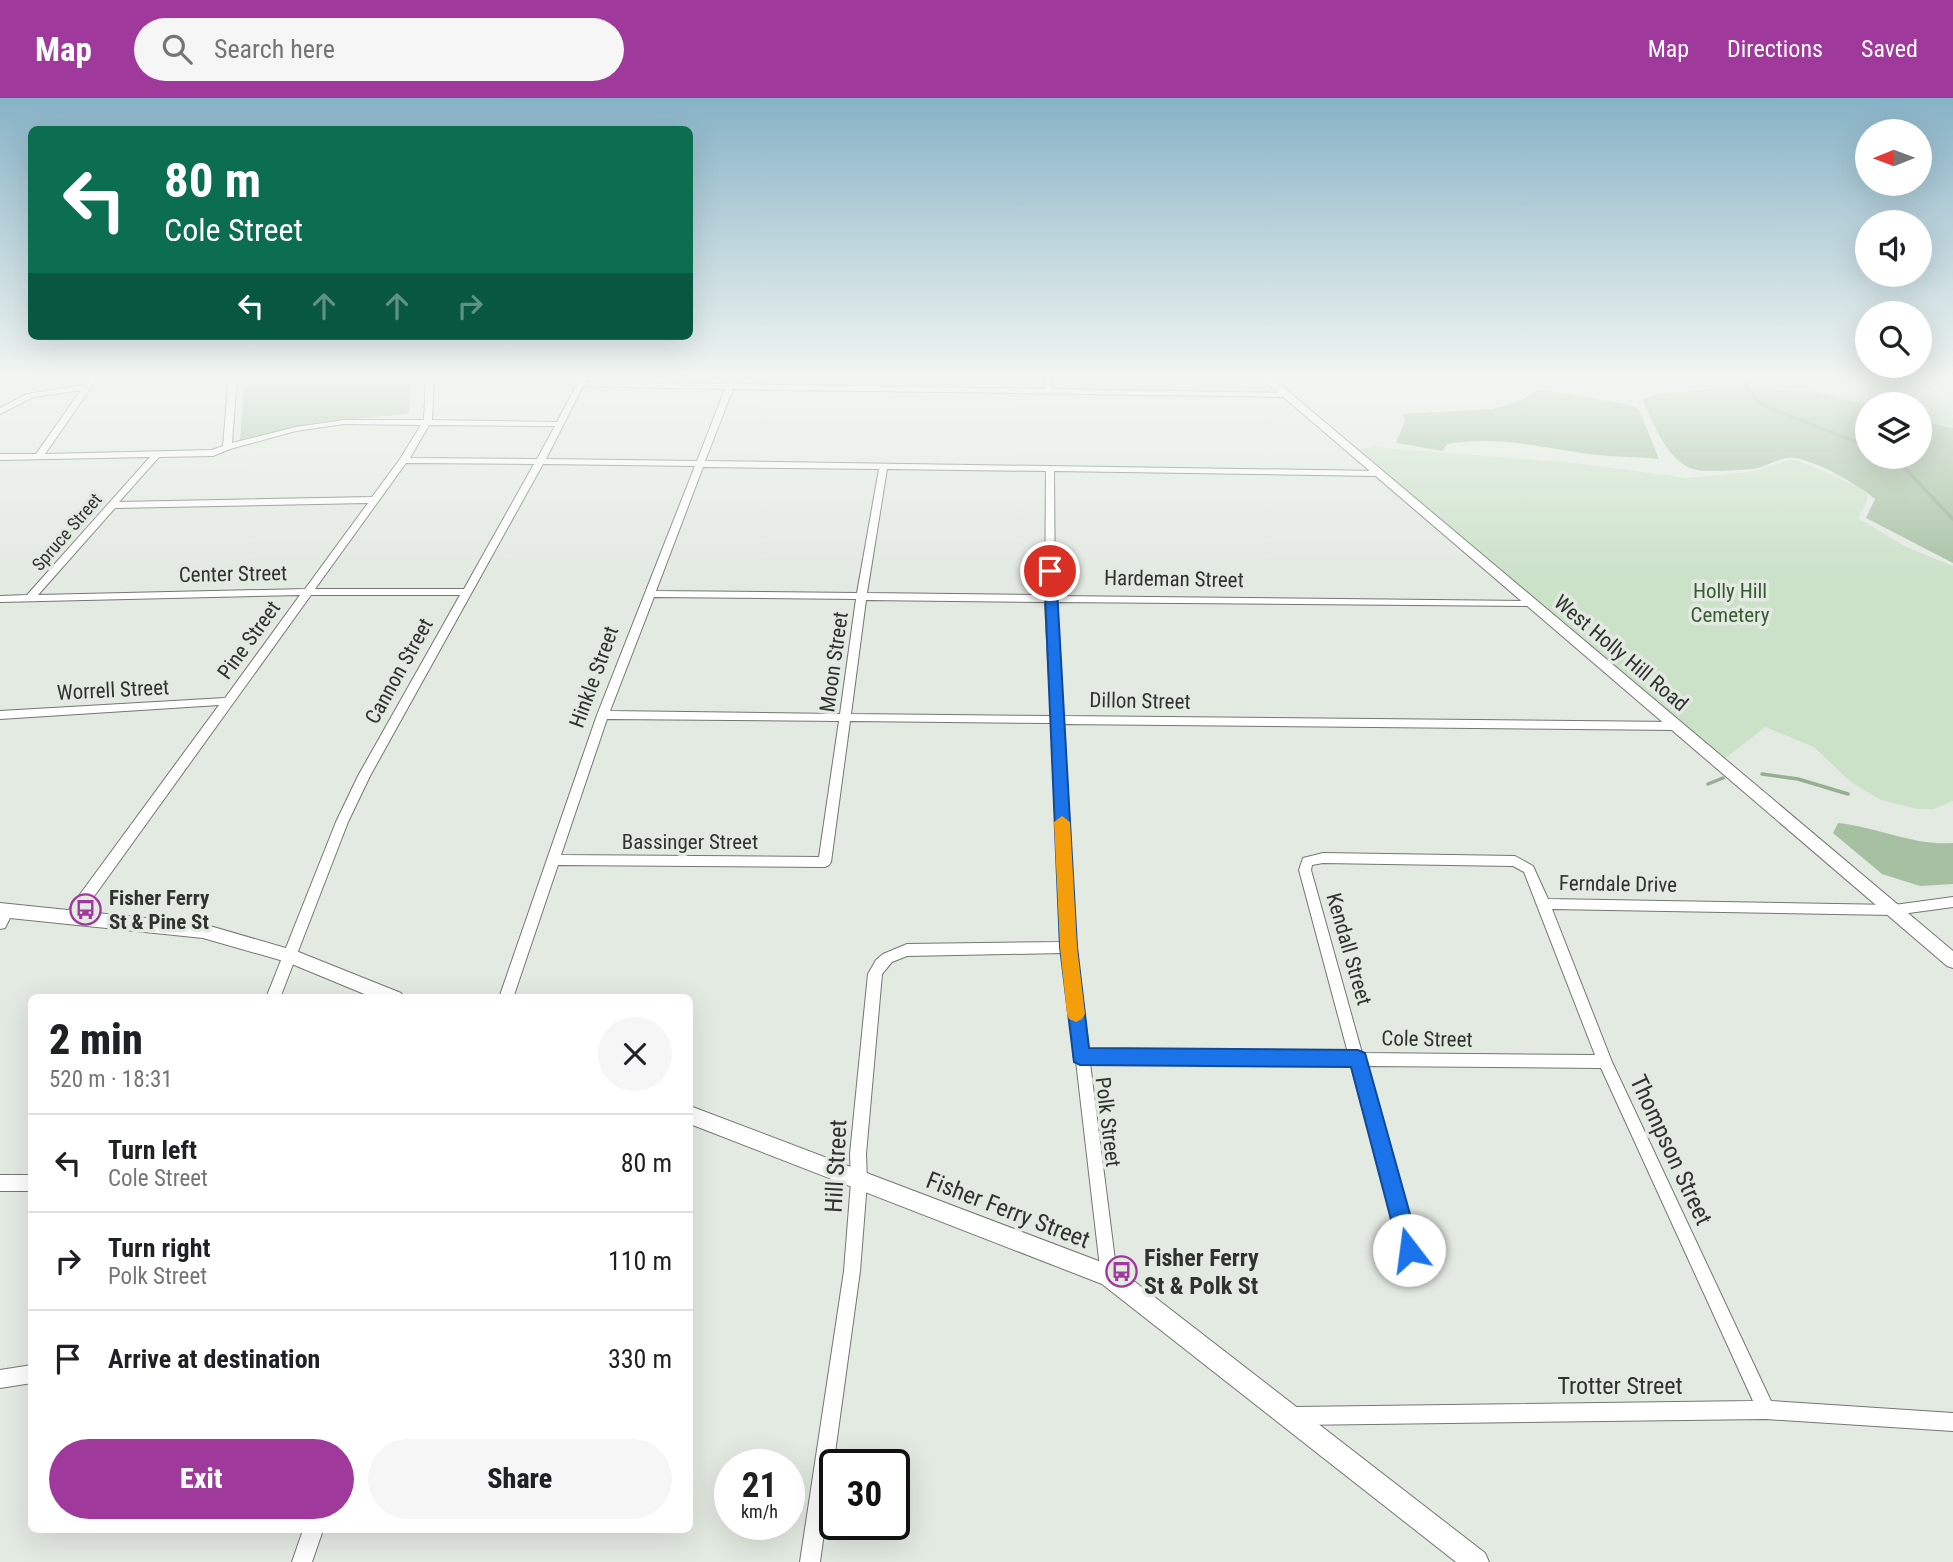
<!DOCTYPE html>
<html lang="en">
<head>
<meta charset="utf-8">
<style>
	body { margin:0; font-family:"Roboto Condensed",sans-serif; background:#f6f6f6; color:#202124; height:100vh; display:flex; flex-direction:column; font-size:26px; white-space:nowrap }
	* { box-sizing:border-box; margin:0 }
	p { font-size:23px; color:#757577 }
	.icon { flex:none; width:38px; height:38px; fill:none; stroke:currentColor; stroke-width:2; stroke-linecap:round; stroke-linejoin:round }
	.map { position:relative; flex:1; overflow:hidden }
	.sheet { position:absolute; left:28px; top:896px; width:665px; height:539px; display:flex; flex-direction:column; background:#fff; border-radius:10px; box-shadow:0 7px 28px #0002 }
	.sheet>* { flex:none }
	.banner { position:absolute; left:28px; top:28px; width:665px; height:214px; border-radius:10px; box-shadow:0 7px 28px #0002; background:#0b6e4f; color:#fff; overflow:hidden }
	.needle { width:46px; rotate:269deg }
	.fabs { position:absolute; left:1855px; top:21px; display:grid; gap:14px }
	.fabs a { display:grid; place-items:center; width:77px; height:77px; border-radius:50%; background:#fff; box-shadow:0 7px 28px #0002; font-size:35px }
	.speed { position:absolute; left:714px; top:1351px; display:flex; gap:14px; font-size:35px; font-weight:700; text-align:center }
	.speed>* { display:grid; place-content:center; width:91px; height:91px; border-radius:50%; background:#fff; box-shadow:0 7px 28px #0002; line-height:1 }
	.speed small { font-size:18px; font-weight:400 }
	.speed .limit { border:4px solid #111; border-radius:10px; background:#fff; color:#111 }
	.pin { position:absolute; display:grid; place-items:center; width:60px; height:60px; color:#fff; margin:-30px; border:4px solid #fff; border-radius:50%; box-shadow:0 2px 7px #0007 }
	.me { position:absolute; width:77px; margin:-38px; rotate:345deg; stroke-linejoin:round; filter:drop-shadow(0 0 5px #0008) }
	.turn { display:flex; align-items:center; gap:24px; height:147px; padding:0 21px; font-size:32px }
	.turn .icon { width:91px; height:91px; stroke-width:2.5 }
	.turn b { display:block; font-size:49px; line-height:60px }
	.lanes { display:flex; align-items:center; height:66px; padding:0 21px; background:#0003; justify-content:center; gap:35px; direction:ltr }
	.lanes .off { opacity:.35 }
	.round { display:grid; place-items:center; flex:none; width:74px; height:74px; border-radius:37px; background:#f6f6f6 }
	.headline { display:flex; align-items:center; justify-content:space-between; height:119px; padding:0 21px }
	h1 { font-size:42px; font-weight:800; line-height:52px }
	.action { display:flex; gap:14px; margin-top:auto; padding:14px 21px }
	.action a { flex:1; height:80px; border-radius:42px; background:#a0399c; color:#fff; font-size:28px; font-weight:800; line-height:80px; text-align:center }
	.action a+a { background:#f6f6f6; color:#202124 }
	ul { padding:0; list-style:none }
	li { display:flex; align-items:center; gap:21px; height:98px; padding:0 21px; border-top:2px solid #e0e0e0 }
	li div { flex:1 }
	li b { display:block; font-size:26px }
	li em { font-style:normal }
	header { display:flex; align-items:center; gap:42px; box-sizing:border-box; height:98px; padding:0 35px; background:#a0399c; color:#fff }
	header strong { font-size:33px }
	nav { display:flex; gap:38px; margin-inline-start:auto; font-size:24px }
	.search { width:490px; height:63px; background:#f6f6f6; display:flex; align-items:center; gap:18px; box-sizing:border-box; padding:0 24px; border-radius:38px; color:#757577; font-size:26px }
	.map>svg:first-child { display:block }
</style>
</head>
<body>
<header>
<strong>Map</strong>
<div class="search"><svg class="icon" aria-label="search" viewBox="0 0 24 24"><circle cx="10" cy="10" r="6"/><path d="M15 15l6 6"/></svg>Search here</div>
<nav><a>Map</a><a>Directions</a><a>Saved</a></nav>
</header>
<div class="map">
<svg width="1953" height="1464" viewBox="0 0 1953 1464">
	<rect width="100%" height="100%" fill="#e3eae2"/>
	<!-- green -->
	<path fill="#cbe1c8" d="M1702 278H1953V330L1920 323V306H1869L1816 294 1745 292 1728 289Z
		M1373 349 1574 365 1687 380 1750 374 1794 361 1857 388 1867 396V403L1858 420 1906 449 1953 468V703L1933 711H1918L1881 702 1851 684 1814 649 1765 629 1720 664 1353 353Z"/>
	<!-- forest -->
	<path fill="#a6c0a2" d="M292 278H413L408 316 319 324 240 342 244 288Z
		M1728 289 1816 294 1868 306 1867 359H1920V323L1953 330V465L1866 420 1875 401C1860 388 1808 357 1788 360 1776 361 1764 370 1752 371 1742 372 1706 374 1697 372 1667 366 1654 325 1642 301L1658 296Z
		M1537 291 1622 305 1639 311 1659 361C1639 359 1619 359 1599 357 1544 351 1504 337 1447 346L1443 353 1396 345 1405 323 1403 316 1492 311 1518 304Z
		M1838 725C1877 729 1914 748 1953 745V786L1920 788 1882 776 1833 735Z"/>
	<g fill="none" stroke-linecap="round" stroke-linejoin="round">
		<!-- stream -->
		<path stroke="#96af92" stroke-width="3.5" d="M1736 278C1747 285 1751 299 1764 308L1867 348
			M1825 278 1912 285 1917 278
			M1742 282 1796 278
			M1894 359 1953 421
			M1762 676 1798 681 1848 696
			M1708 686 1723 680"/>
		<defs>
			<path id="minor" d="M91 278H99L45 356 212 352 223 348 229 278H237L232 345 296 329 344 322H424L426 278H434L432 322 557 324 581 278H589L586 284 727 286 730 278H738L735 286 1044 291V278H1052V291L1289 295 1290 297 1286 299 733 291 705 363 1381 373V377L1378 378 1054 373 1055 498 1529 503 1533 504V508L1055 504 1062 618 1676 624 1682 628 1676 632 1062 626 1076 849 1089 952 1348 955 1299 772 1303 760 1323 755 1515 758 1533 768 1548 801 1894 807 1953 799V809L1894 817 1552 811 1612 964 1771 1303 1953 1315V1333L1766 1321 1294 1327 1288 1324 1285 1318 1288 1312 1294 1309 1753 1303 1601 970 1366 968 1417 1152 1415 1158 1409 1160 1403 1158 1401 1152 1351 968 1090 965 1117 1178 1115 1184 1109 1186 1103 1184 1101 1178 1076 963 1073 958 1075 954 1063 855 907 858 892 864 882 876 866 1056 867 1084 860 1173 820 1464H800L844 1173 851 1084 850 1056 868 876 876 862 883 856 907 846 1062 844 1051 625 850 623 831 764 829 767 825 769 558 767 513 900H499L597 617 695 368 543 366 370 678 348 724 280 900H266L336 724 358 678 460 497H311L77 822 72 823 67 822 65 818 67 814 219 607 0 621V613L225 600 300 497 0 504V498L27 497 150 359 0 362V356H36L81 292 33 299 0 316V310L27 296 85 287ZM583 288 725 291 697 363 546 361ZM344 326 421 327 400 361 372 399 119 404 159 359 213 358 230 351 296 333ZM429 327 555 328 537 361 410 360ZM406 365 534 366 464 491H315ZM703 369 879 371 857 495 656 493ZM887 371 1046 373 1045 497 867 495ZM368 405 305 491 38 497 115 410ZM654 499 856 501 840 616 610 613ZM866 502 1045 504 1051 618 851 616ZM607 621 839 623 819 759 561 757ZM1323 765 1513 768 1524 774 1595 957 1362 955 1311 772 1312 767Z
				M7 807 12 808 14 812 5 830 0 831V813L2 808Z
				M0 1077H32V1093H0Z
				M32 1267V1285L0 1290V1272Z
				M303 1432H323L312 1464H292Z"/>
			<path id="tertiary" d="M1259 278H1270L1953 853V870L1947 868Z
				M0 805 203 826 296 853 401 895 404 900H374L287 864 203 840 0 819Z
				M690 1008 1117 1170 1485 1455 1489 1464H1456L1102 1186 690 1026Z"/>
		</defs>
		<!-- minor casing -->
		<use href="#minor" stroke="#727871" stroke-width="2"/>
		<!-- tertiary casing -->
		<use href="#tertiary" stroke="#727871" stroke-width="2"/>
		<!-- minor -->
		<use href="#minor" fill="#fff" fill-rule="evenodd"/>
		<!-- tertiary -->
		<use href="#tertiary" fill="#fff" fill-rule="evenodd"/>
	</g>
	<!-- sky -->
	<linearGradient id="sky" x2="0" y2="1"><stop stop-color="#87b2c6"/><stop offset="0.58" stop-color="#f2f6f2"/><stop offset="1" stop-color="#f2f6f2" stop-opacity="0"/></linearGradient>
	<rect width="1953" height="483" fill="url(#sky)"/>
	<!-- route -->
	<path fill="#1a73e8" stroke="#114b97" stroke-width="2" d="M1050 470 1056 473 1077 849 1089 950 1358 952 1365 955 1420 1152 1417 1160 1409 1163 1402 1160 1399 1152 1351 969 1080 967 1074 964 1060 849 1044 473Z"/>
	<!-- slow -->
	<path fill="#f59e0b" d="M1062 718 1070 724 1077 849 1085 916 1082 921 1076 924 1069 921 1067 916 1060 849 1054 724Z"/>
	<!-- icons -->
	<defs>
		<symbol id="bus-ring" viewBox="-11 -11 22 22"><circle r="9.5" fill="#e3eae2" stroke="#a0399c" stroke-width="1.5"/><path d="M-5-6H5V4H4V6H2V4H-2V6H-4V4H-5ZM-3.5-4V0h7V-4ZM-3.5 1.2v1.5H-2V1.2ZM2 1.2v1.5H3.5V1.2Z" fill="#a0399c"/></symbol>
	</defs>
	<g fill-rule="evenodd">
		<use href="#bus-ring" x="68" y="794" width="35" height="35"/>
		<use href="#bus-ring" x="1104" y="1156" width="35" height="35"/>
	</g>
	<g text-anchor="middle" stroke-width="7" stroke-linejoin="round" paint-order="stroke">
		<!-- far-street labels -->
		<g font-size="18" fill="#30322f" stroke="#e3eae2">
			<text transform="translate(67 434) rotate(-49)" y="6">Spruce Street</text>
		</g>
		<!-- street labels -->
		<g font-size="21" fill="#30322f" stroke="#e3eae2">
			<text transform="translate(233 476) rotate(-1)" y="7">Center Street</text>
			<text transform="translate(1174 481) rotate(1)" y="7">Hardeman Street</text>
			<text transform="translate(249 542) rotate(-54)" y="7">Pine Street</text>
			<text transform="translate(1621 555) rotate(40)" y="7">West Holly Hill Road</text>
			<text transform="translate(834 564) rotate(-82)" y="7">Moon Street</text>
			<text transform="translate(399 573) rotate(-61)" y="7">Cannon Street</text>
			<text transform="translate(594 579) rotate(-70)" y="7">Hinkle Street</text>
			<text transform="translate(113 592) rotate(-3)" y="7">Worrell Street</text>
			<text transform="translate(1140 603) rotate(1)" y="7">Dillon Street</text>
			<text x="690" y="751">Bassinger Street</text>
			<text transform="translate(1618 786) rotate(1)" y="7">Ferndale Drive</text>
			<text transform="translate(1349 851) rotate(74)" y="7">Kendall Street</text>
			<text transform="translate(1427 941) rotate(1)" y="7">Cole Street</text>
			<text transform="translate(1108 1024) rotate(83)" y="7">Polk Street</text>
		</g>
		<!-- park labels -->
		<g font-size="21" fill="#375c32" stroke="#e3eae2">
			<text x="1730" y="500">Holly Hill<tspan x="1730" dy="24">Cemetery</tspan></text>
		</g>
		<!-- poi labels -->
		<g font-size="21" font-weight="bold" fill="#30322f" stroke="#e3eae2" text-anchor="start">
			<text x="109" y="807">Fisher Ferry<tspan x="109" dy="24">St &amp; Pine St</tspan></text>
		</g>
		<!-- near-street labels -->
		<g font-size="24" fill="#30322f" stroke="#e3eae2">
			<text transform="translate(1671 1052) rotate(65)" y="8">Thompson Street</text>
			<text transform="translate(836 1068) rotate(-87)" y="8">Hill Street</text>
			<text transform="translate(1008 1112) rotate(21)" y="8">Fisher Ferry Street</text>
			<text x="1620" y="1296">Trotter Street</text>
		</g>
		<!-- near-poi labels -->
		<g font-size="24" font-weight="bold" fill="#30322f" stroke="#e3eae2" text-anchor="start">
			<text x="1144" y="1168">Fisher Ferry<tspan x="1144" dy="28">St &amp; Polk St</tspan></text>
		</g>
	</g>
</svg>
<div class="fabs">
<a><svg class="needle" viewBox="-14 -14 28 28"><path d="M0-13l5 13h-10z" fill="#e53935"/><path d="M0 13l5-13h-10z" fill="#757577"/></svg></a>
<a><svg class="icon" aria-label="sound" viewBox="0 0 24 24"><path d="M4 9h4l5-4v14l-5-4H4zM17 9q2 3 0 6"/></svg></a>
<a><svg class="icon" aria-label="search" viewBox="0 0 24 24"><circle cx="10" cy="10" r="6"/><path d="M15 15l6 6"/></svg></a>
<a><svg class="icon" aria-label="layers" viewBox="0 0 24 24"><path d="M12 4l9 5-9 5-9-5zM3 14l9 5 9-5"/></svg></a>
</div>
<div class="speed"><div>21<small>km/h</small></div><div class="limit">30</div></div>
<div class="pin" style="left:1050px;top:473px;background:#d93025"><svg class="icon" aria-label="arrive" viewBox="0 0 24 24"><path d="M6 21V4h12l-3 4 3 4H6"/></svg></div>
<svg class="me" style="left:1409px;top:1152px" viewBox="-20 -20 40 40"><circle r="19" fill="#fff"/><path d="M0-13L10 11 0 6-10 11z" fill="#1a73e8"/></svg>
<div class="banner">
<div class="turn"><svg class="icon" aria-label="left" viewBox="0 0 24 24"><path d="M17 20v-9H6M10 6l-5 5 5 5"/></svg><div><b>80 m</b>Cole Street</div></div>
<div class="lanes"><svg class="icon" aria-label="left" viewBox="0 0 24 24"><path d="M17 20v-9H6M10 6l-5 5 5 5"/></svg><svg class="icon off" aria-label="ahead" viewBox="0 0 24 24"><path d="M12 20V5M6 11l6-6 6 6"/></svg><svg class="icon off" aria-label="ahead" viewBox="0 0 24 24"><path d="M12 20V5M6 11l6-6 6 6"/></svg><svg class="icon off" aria-label="right" viewBox="0 0 24 24"><path d="M7 20v-9h11M14 6l5 5-5 5"/></svg></div>
</div>
<section class="sheet">
<div class="headline"><div><h1>2 min</h1><p>520 m · 18:31</p></div><a class="round"><svg class="icon" aria-label="close" viewBox="0 0 24 24"><path d="M6 6l12 12M18 6L6 18"/></svg></a></div>
<ul>
<li><svg class="icon" aria-label="left" viewBox="0 0 24 24"><path d="M17 20v-9H6M10 6l-5 5 5 5"/></svg><div><b>Turn left</b><p>Cole Street</p></div><em>80 m</em></li>
<li><svg class="icon" aria-label="right" viewBox="0 0 24 24"><path d="M7 20v-9h11M14 6l5 5-5 5"/></svg><div><b>Turn right</b><p>Polk Street</p></div><em>110 m</em></li>
<li><svg class="icon" aria-label="arrive" viewBox="0 0 24 24"><path d="M6 21V4h12l-3 4 3 4H6"/></svg><div><b>Arrive at destination</b></div><em>330 m</em></li>
</ul>
<div class="action"><a>Exit</a><a>Share</a></div>
</section>
</div>
</body>
</html>
